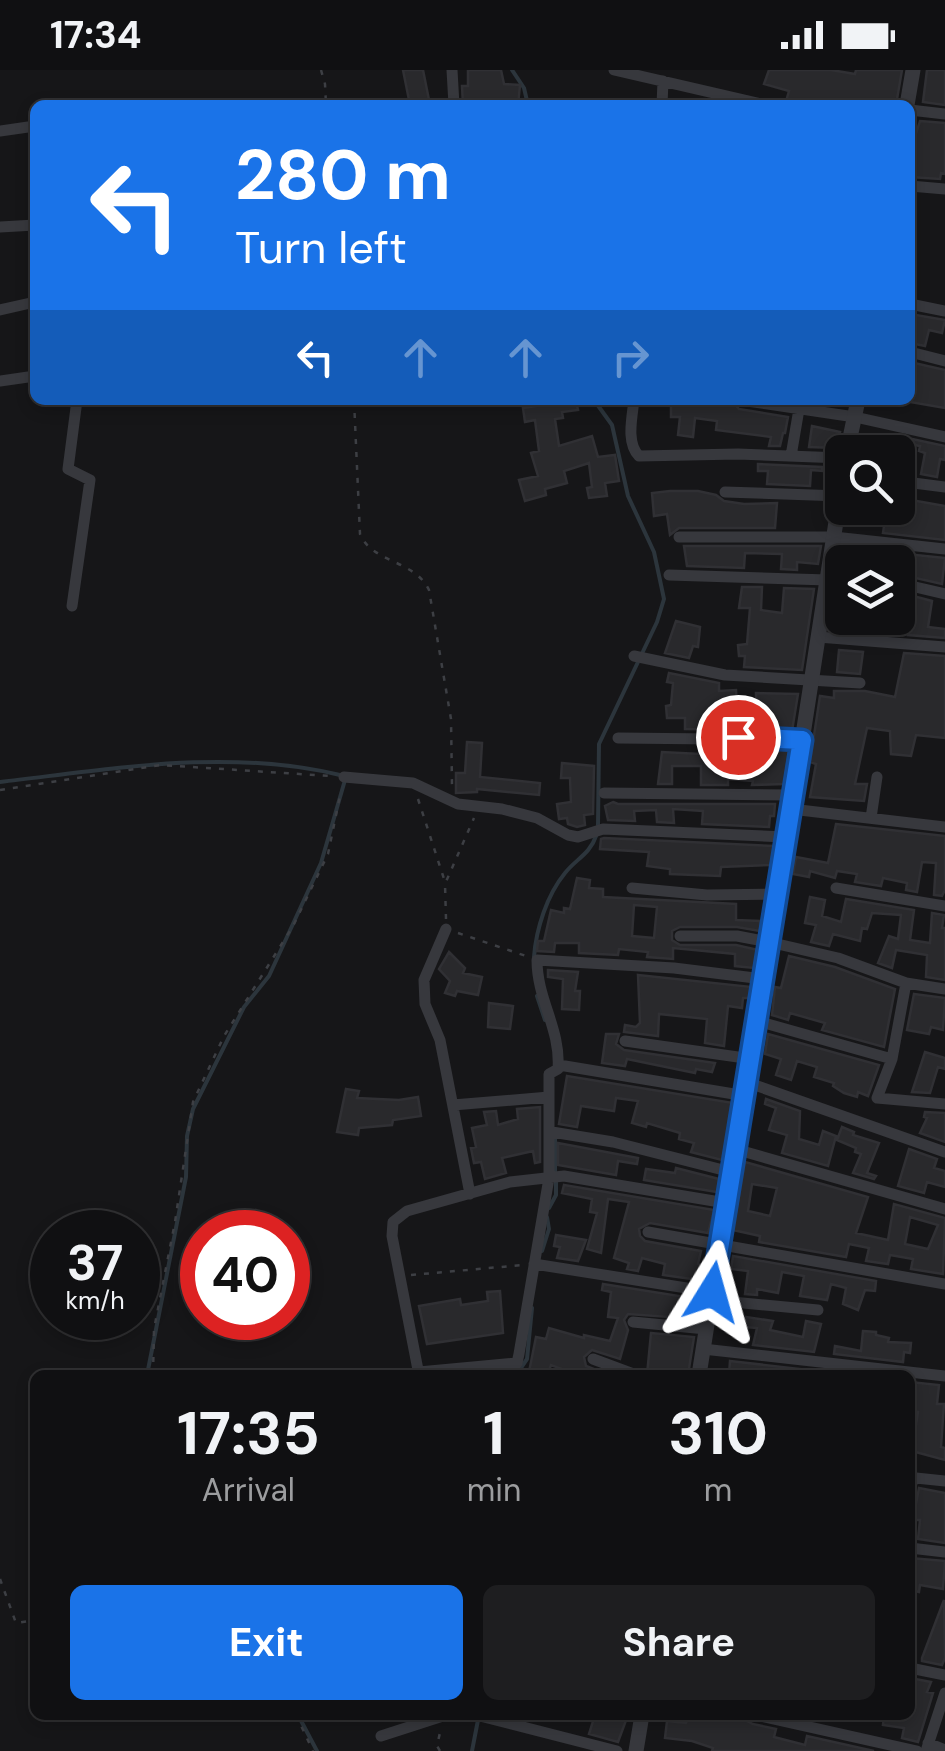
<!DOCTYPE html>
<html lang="en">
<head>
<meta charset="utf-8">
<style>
	body { margin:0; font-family:"DM Sans",sans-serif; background:#1e1e20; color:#f1f3f6; height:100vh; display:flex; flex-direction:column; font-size:38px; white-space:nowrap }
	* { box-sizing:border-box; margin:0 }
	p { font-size:32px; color:#9c9d9f }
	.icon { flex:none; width:55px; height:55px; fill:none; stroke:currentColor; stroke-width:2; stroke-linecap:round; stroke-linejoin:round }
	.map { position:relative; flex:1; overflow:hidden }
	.side { position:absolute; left:30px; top:1300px; width:885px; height:350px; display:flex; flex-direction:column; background:#101012; border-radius:15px; box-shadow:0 5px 15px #0003,0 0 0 2px #303032 }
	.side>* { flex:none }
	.hud { position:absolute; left:30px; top:30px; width:885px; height:305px; border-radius:15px; box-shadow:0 5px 15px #0003,0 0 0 2px #303032; background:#1a73e8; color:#fff; overflow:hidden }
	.fabs { position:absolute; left:825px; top:365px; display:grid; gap:20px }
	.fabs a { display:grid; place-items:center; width:90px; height:90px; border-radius:15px; background:#101012; box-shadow:0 5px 15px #0003,0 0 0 2px #303032; font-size:50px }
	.speed { position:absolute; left:30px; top:1140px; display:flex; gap:20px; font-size:50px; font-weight:700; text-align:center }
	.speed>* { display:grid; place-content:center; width:130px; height:130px; border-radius:50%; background:#101012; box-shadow:0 5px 15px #0003,0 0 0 2px #303032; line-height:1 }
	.speed small { font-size:25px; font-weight:400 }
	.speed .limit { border:15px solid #d22; background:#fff; color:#111 }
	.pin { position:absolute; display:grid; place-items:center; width:85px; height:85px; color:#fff; margin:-42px; border:5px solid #fff; border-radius:50%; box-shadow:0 2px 10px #0007 }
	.me { position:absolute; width:110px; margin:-55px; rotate:8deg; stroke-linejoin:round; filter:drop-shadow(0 0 8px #0008) }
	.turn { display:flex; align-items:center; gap:35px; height:210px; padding:0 40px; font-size:45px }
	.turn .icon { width:130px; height:130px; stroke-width:2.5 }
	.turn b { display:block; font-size:70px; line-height:85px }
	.lanes { display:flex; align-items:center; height:95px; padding:0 40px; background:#0003; justify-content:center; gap:50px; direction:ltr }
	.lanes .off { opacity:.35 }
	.eta { display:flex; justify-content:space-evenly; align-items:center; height:170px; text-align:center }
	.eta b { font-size:60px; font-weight:700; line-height:70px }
	.cta { display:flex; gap:20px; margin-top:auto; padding:20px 40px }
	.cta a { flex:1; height:115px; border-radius:15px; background:#1a73e8; color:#fff; font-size:40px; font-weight:700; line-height:115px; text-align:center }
	.cta a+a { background:#1e1e20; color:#f1f3f6 }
	.status { display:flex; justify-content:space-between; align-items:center; height:70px; padding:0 50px; background:#101012; direction:ltr }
	.status svg { height:28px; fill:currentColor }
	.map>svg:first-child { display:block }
</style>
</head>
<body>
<div class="status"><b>17:34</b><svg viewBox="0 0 49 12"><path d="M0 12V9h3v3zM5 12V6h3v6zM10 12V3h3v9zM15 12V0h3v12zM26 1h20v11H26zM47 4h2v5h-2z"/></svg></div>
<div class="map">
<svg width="945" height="1681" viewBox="0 0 945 1681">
	<rect width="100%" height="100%" fill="#161618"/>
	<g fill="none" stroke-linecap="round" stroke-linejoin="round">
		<!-- stream -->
		<path stroke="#2c353c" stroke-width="4" d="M512 0 524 18 528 35
			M594 330 612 355 628 426 654 482 664 529 657 552 599 674 598 755
			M0 712C112 699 228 678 340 705
			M534 887C536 859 547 825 565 803 576 789 590 784 596 766
			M537 926 545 950
			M555 1067V1104
			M549 1138 556 1125V1111
			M542 1181 549 1159 547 1147
			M147 1305 186 1107 187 1066 193 1039 244 937 269 906 321 793 345 710
			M516 1305 527 1289 532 1238
			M298 1645 317 1681
			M472 1681 478 1650"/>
	</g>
	<!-- building -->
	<path fill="#29292c" stroke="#303034" stroke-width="2.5" fill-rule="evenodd" d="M403 0H423L430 35H410Z
		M468 0H501L504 14 520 15 518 35H463L462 16H468Z
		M769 0H831L855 4 856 0H902L896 35H803L787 28 789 21 764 14Z
		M927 0H945V35L923 32Z
		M920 51 945 53V104L941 103 940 109 910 107 913 73Z
		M910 244 945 250 942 263 929 260 925 276 910 273Z
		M910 292 945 300V338L910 332Z
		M576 330 578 340 562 342 563 348 555 349 559 376 592 366 598 387 615 385 619 411 605 413 607 426 589 428 587 418 592 417 589 393 564 401 567 413 545 419 546 425 525 431 519 410 538 406 531 383 539 381 535 350 525 352 523 338Z
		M671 330H731L739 339 788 347 785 363H783L780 376H769L771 367 716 360 717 351 695 348 693 367 678 365 680 347H671Z
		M812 356 840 362 836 378 809 377Z
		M898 366 945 376V390L940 389 937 407 921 404 925 383 919 381 920 376 897 372Z
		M758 394 822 397V401L811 400 810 416 767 414 768 401H758Z
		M670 421H698L716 425 724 431 744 434 777 433 775 458H679L670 465 667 444 654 446 652 423Z
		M911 430 945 436V470L883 463 885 449 906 453Z
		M684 476H821L818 494 797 492V500L781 499 782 484 745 483 744 498 687 496Z
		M847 478 945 488 942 514 898 504V490L875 487 874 492H845Z
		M742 517H762L761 540 782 543 784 518 814 519 802 600 744 597 745 586H739L738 575 747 574 750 538H739Z
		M898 522 932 531 928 557 945 559V568L908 565 912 548 898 547Z
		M676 551 700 557 698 577 693 576 689 588 665 583Z
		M839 580 863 582 860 604 837 602Z
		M904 583 945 586V668L916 665 911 686 891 684 890 661 867 658 855 714H867L864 731 810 727 816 694 810 692 820 626 834 628V621H865L895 627Z
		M669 603 719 613V621L736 620 737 636 756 637V623L798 624 792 661 685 659V648H667L666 636 671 635 673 613 667 612Z
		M467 672 482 673 480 707 540 713 539 725 477 719V722L456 723V703H465Z
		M722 678 789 679 784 714 752 715 753 711 728 709V715H701V696H672V714H658L662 682 721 685Z
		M562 693 594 696 593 744 584 745 585 755 577 757 568 754 567 748 559 749 557 734 571 732 570 708H561Z
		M613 732 618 734H775L774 746H770L769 757 702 754 703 741 673 739 674 753 657 752 656 740 634 741 635 751 608 750 605 736Z
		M836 754 945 766V820L942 826 934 825 936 793 922 792 917 822 906 820 907 813 883 808 881 816 855 812 857 804 837 801 835 808 810 801 809 807 793 804 796 787 828 793Z
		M601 769 604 768 774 776 771 795 721 797 720 806 670 804V799L647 796 649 782 600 779Z
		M577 808 590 810 589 818 603 819V827L736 834V850L760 851V861L737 857H680L672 861V870L680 875H736L758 880 754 898 735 896V884L694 880 673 878V889L647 887 648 882 619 879 618 885 579 883V873H555L554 882 537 881 538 871H544L551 840 564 843V838L570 839ZM634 835 657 837 654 868 632 866Z
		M810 827 825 830 822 846 841 852 846 829 914 840 910 870 930 873 932 843 944 845 942 858H945V910L926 907 927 885 896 880 892 898 878 893 889 866 898 869 901 845 872 843 867 859 862 858 860 871 833 864 829 876 811 872 816 855 805 853Z
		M449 882 465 898 463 903 482 907 478 925 457 921 455 926 445 923 450 911 439 899Z
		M789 886 835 897 895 919 884 977 822 960 825 953 790 943 788 950 772 945 775 917 781 918Z
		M548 900 578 902 575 921H580L579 940 562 939 563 909 548 907Z
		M638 905 752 917 751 928H743L742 938 728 936 724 976 705 973 707 949 659 944 658 966 624 962 625 955 636 957 640 953Z
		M914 924 945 928 943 960 931 957 929 964 907 960Z
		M489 933 513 936 510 959 488 957Z
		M606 964H619L616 974 624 980 715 993 712 1002 696 999 695 1003 627 989 625 996 602 993Z
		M768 964 879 995 868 1026 858 1022 857 1027 844 1023 833 1016 834 1013 814 1007 817 997 797 991 791 1010 776 1005 781 989 765 984Z
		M925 982 945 988V999L938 997 930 1023 912 1022Z
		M567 1006 733 1033 722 1090 691 1082 694 1073 679 1069 680 1063 647 1053 646 1057 632 1053 638 1031 616 1028 614 1041 581 1036 577 1057 559 1054Z
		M346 1019 359 1021 357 1028 399 1030 418 1027 421 1046 393 1050 392 1055 359 1058 358 1065 337 1062Z
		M766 1029 800 1041 799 1069 819 1075 823 1061 836 1066 828 1096 782 1083 787 1065 769 1060 776 1038 765 1034Z
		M540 1037V1092L535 1093 533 1081 502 1088 506 1103 485 1109 481 1092 474 1093 471 1078 476 1077 472 1058 487 1055 484 1042 496 1041 498 1055 518 1049 517 1039Z
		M925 1042 945 1043V1072L920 1063 927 1048 924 1047Z
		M842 1057 854 1062 853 1065 879 1073 867 1103 876 1106 874 1109 853 1103 861 1084 855 1082 856 1078 837 1070Z
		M558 1073 638 1088 637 1094 618 1091 616 1105 558 1095Z
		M909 1079 937 1089 934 1098 945 1101V1117L927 1112 924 1123 898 1116Z
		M745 1092 868 1127 856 1163 888 1170 894 1134 945 1148 943 1204 911 1199 913 1189 890 1185 888 1194 866 1191 869 1178 849 1174 846 1187 759 1172 760 1166 733 1160ZM752 1114 777 1118 770 1146 748 1141ZM910 1147 938 1155 928 1179 905 1174Z
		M676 1098 719 1109 717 1122 644 1110 646 1099 675 1103Z
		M564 1115 714 1140 708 1163 650 1153 639 1159 640 1166 645 1171 701 1181 698 1194 703 1195 699 1210 663 1205 665 1194 642 1188 638 1201 627 1199 629 1193 614 1188 629 1132 608 1129 601 1183 587 1179 597 1143 590 1142 592 1129 562 1123Z
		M556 1165 586 1170 578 1191 557 1188 560 1177 554 1176Z
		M733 1186 876 1211 875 1221 865 1220 858 1240 843 1234 846 1218 831 1214 827 1230 800 1226 804 1206 782 1202 778 1223 757 1219V1225L745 1224 748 1201 731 1199Z
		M603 1214 698 1229 697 1249 628 1244 624 1250 628 1260 620 1289 592 1280 584 1287 586 1296 609 1305H569L570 1302 551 1295 547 1305 529 1302 536 1267 546 1269 549 1258 584 1268V1265L610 1271 618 1248 608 1247 611 1222 602 1220Z
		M500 1221 503 1263 427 1274 419 1236 460 1229 461 1235 488 1231 487 1222Z
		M746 1247 773 1251 770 1260 803 1267 806 1251 821 1254 814 1282 753 1275 757 1258 746 1257Z
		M863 1261 876 1262V1265L889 1268 888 1272 911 1273 910 1283 904 1282 903 1292 834 1284 835 1276 861 1281Z
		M651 1263 694 1267 688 1305H647Z
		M730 1291 809 1300 808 1305H729Z
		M910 1312 939 1315 937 1334H944L941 1377 945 1378V1390L912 1381 918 1342 910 1340Z
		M919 1418 945 1423V1473L918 1469 920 1450H913Z
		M910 1488 945 1491 943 1519 920 1515 919 1522 910 1520Z
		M944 1530 945 1588 942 1595 922 1591V1588Z
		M910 1608 931 1612 927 1622 933 1623 918 1672 902 1668 904 1658 883 1655 884 1645H910Z
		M595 1645H628L618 1672 589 1664Z
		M689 1645H742L741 1648 753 1654 776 1659 774 1667 805 1675 807 1666 874 1681H712L713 1678 692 1671 665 1668 667 1651 686 1653Z"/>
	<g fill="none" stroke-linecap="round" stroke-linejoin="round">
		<!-- path -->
		<path stroke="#3d3f44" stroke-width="2.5" stroke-dasharray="5 8" stroke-linecap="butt" d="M321 0 325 14 326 35
			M354 330 360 464C372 493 415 490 429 520L451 649 452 716
			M0 720 161 695 330 706
			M418 729 445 812
			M446 849 445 814 474 748
			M458 863 526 886
			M411 1205 523 1195
			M153 1305 154 1259 175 1152 193 1032 224 966 293 856 328 784 341 721
			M0 1509 16 1553 35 1550
			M296 1645 313 1681
			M440 1681 437 1676 441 1658"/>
		<!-- minor -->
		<path stroke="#37383d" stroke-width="11" d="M452 0 454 35
			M614 0 766 35
			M662 35 663 11
			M910 40 945 44
			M0 61 35 56
			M910 116 945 119
			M0 157 35 155
			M910 234 945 241
			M0 240 35 232
			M910 282 945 291
			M0 311 35 306
			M634 330C632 348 626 373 639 386L738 384 842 388
			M740 330 855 347 945 367
			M791 386 799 339
			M898 411 945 417
			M725 422 841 426
			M679 467H834L945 479
			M669 505 828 510
			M898 513 945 524
			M72 536 90 410 68 399 77 330
			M818 567 945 577
			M634 586 725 605 860 613
			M618 668 802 670
			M344 707 413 713 458 734 502 739 537 748 568 765 578 767 603 759 786 767
			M604 723 793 725
			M791 739 945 757
			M871 748 877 707
			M632 818 707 825 777 824
			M836 818 945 836
			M446 859 424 910 425 934 440 970 470 1124
			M680 866H737L769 872 838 888 906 913 945 919
			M906 913 892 989 877 1028 945 1034
			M757 951 892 989
			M625 971 752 989
			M559 995 746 1026
			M749 1013 945 1082
			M453 1035 549 1027
			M552 1062 613 1072 731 1102
			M735 1079 945 1139
			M648 1162 945 1214
			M534 1194 712 1222
			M711 1230 818 1240
			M633 1252 706 1259
			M703 1279 945 1306
			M593 1289 636 1305
			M419 1302 517 1293
			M419 1305 392 1166 393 1152 407 1141 510 1112 564 1106 726 1133
			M505 1305 517 1293 519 1284 549 1108V1004L558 999C561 959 537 930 537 890L674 898 763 909
			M910 1414 916 1408 945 1411
			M910 1478 945 1482
			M910 1598 945 1605
			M476 1645 617 1681
			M756 1645 917 1681
			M381 1666 446 1645
			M928 1673 945 1680
			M926 1681 945 1623"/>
		<!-- tertiary -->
		<path stroke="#37383d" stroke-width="15" d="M907 35 913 0
			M847 382 858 330
			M699 1305 735 1079 749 1013 842 413
			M636 1681 642 1645"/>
	</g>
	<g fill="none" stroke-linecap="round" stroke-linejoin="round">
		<defs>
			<path id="route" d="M712 1222 802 670 738 667"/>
		</defs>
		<!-- route casing -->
		<use href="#route" stroke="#114b97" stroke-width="25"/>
		<!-- route -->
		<use href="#route" stroke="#1a73e8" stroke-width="18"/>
	</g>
</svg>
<div class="fabs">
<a><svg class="icon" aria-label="search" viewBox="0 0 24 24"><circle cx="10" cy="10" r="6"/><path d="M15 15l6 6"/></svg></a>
<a><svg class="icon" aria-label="layers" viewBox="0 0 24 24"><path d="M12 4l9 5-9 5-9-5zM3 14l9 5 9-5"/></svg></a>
</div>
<div class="speed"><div>37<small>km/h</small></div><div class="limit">40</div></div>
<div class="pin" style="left:738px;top:667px;background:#d93025"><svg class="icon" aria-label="arrive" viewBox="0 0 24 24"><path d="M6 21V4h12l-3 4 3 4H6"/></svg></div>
<svg class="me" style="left:712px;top:1222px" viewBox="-20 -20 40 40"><path d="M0-17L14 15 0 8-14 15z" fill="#1a73e8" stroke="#fff" stroke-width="4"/></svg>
<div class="hud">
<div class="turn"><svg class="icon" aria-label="left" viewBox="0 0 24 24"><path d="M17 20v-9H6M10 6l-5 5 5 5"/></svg><div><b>280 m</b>Turn left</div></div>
<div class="lanes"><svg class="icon" aria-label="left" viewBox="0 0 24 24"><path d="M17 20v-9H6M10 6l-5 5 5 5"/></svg><svg class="icon off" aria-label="ahead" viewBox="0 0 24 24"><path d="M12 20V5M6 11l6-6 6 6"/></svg><svg class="icon off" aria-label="ahead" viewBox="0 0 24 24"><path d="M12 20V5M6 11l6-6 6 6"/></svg><svg class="icon off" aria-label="right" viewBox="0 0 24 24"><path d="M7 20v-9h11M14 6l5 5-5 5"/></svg></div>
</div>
<section class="side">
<div class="eta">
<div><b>17:35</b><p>Arrival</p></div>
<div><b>1</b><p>min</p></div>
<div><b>310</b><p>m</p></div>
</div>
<div class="cta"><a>Exit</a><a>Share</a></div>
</section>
</div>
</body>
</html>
